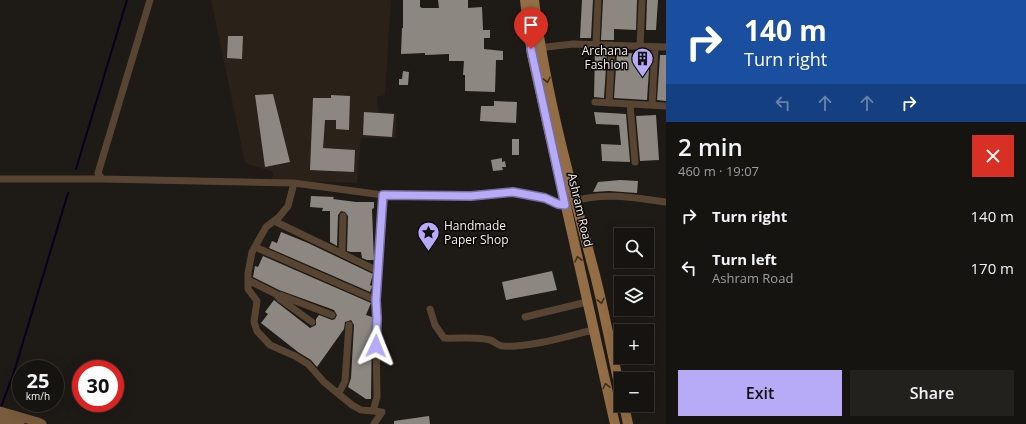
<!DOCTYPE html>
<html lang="en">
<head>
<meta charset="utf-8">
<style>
	body { margin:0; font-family:"Open Sans",sans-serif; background:#23211e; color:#f1f3f6; height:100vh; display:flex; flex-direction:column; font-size:15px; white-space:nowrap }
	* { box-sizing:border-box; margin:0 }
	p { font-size:13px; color:#9e9e9f }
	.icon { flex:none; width:22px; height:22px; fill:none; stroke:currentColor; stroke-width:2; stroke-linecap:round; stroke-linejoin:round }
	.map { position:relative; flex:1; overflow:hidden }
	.drawer { display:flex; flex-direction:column; background:#161410; width:360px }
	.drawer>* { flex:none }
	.top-card { background:#1a4fa0; color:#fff; overflow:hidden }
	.fabs { position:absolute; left:614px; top:228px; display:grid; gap:8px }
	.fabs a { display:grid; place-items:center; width:40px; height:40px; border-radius:0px; background:#161410; box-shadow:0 4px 16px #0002,0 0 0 1px #353330; font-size:20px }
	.speed { position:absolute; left:12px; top:360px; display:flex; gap:8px; font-size:20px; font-weight:700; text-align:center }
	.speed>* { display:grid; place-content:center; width:52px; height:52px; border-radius:50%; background:#161410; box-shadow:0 4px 16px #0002,0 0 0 1px #353330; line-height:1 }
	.speed small { font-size:10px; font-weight:400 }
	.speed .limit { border:6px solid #d22; background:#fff; color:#111 }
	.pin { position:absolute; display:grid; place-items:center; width:34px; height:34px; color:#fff; margin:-41px -17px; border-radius:50% 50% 50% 0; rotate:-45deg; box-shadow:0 0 4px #0007 }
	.pin .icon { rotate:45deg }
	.me { position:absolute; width:44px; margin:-22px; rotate:2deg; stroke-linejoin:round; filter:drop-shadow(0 0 3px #0008) }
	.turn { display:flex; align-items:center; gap:14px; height:84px; padding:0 12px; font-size:18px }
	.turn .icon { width:52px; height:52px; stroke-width:2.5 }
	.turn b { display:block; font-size:28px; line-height:34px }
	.lanes { display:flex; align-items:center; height:38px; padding:0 12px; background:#0003; justify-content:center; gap:20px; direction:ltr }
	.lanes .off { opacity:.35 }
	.round { display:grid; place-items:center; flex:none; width:42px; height:42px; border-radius:0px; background:#23211e }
	.overview { display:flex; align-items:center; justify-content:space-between; height:68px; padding:0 12px }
	h1 { font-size:24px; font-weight:600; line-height:30px }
	.primary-button { display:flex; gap:8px; margin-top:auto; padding:8px 12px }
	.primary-button a { flex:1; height:46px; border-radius:0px; background:#b7abf8; color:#111; font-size:16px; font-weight:600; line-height:46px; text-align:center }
	.primary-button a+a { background:#23211e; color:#f1f3f6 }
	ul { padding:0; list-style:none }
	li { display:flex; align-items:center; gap:12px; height:52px; padding:0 12px }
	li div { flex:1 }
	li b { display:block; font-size:15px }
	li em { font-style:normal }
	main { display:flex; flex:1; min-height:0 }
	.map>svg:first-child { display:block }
</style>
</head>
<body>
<main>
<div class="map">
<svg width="666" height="424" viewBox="0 0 666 424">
	<rect width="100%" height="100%" fill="#1e1a15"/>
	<!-- built -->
	<path fill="#2a2118" d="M211 0H391L385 95 377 97 379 112 396 113V138H361L357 183 272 180 273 172 245 163Z"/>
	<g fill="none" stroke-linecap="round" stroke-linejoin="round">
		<!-- stream -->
		<path stroke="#080022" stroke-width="2" d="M76 169 127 0
			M1 407 14 372 68 193"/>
	</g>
	<!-- building -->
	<path fill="#8d8781" d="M403 0H420V7L422 8H439L438 0H468V8L482 7 483 30H490V38H484V49L503 51V60H496L495 92 465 91V75H463L464 61H449V54L425 55V53L401 54 402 28H403Z
		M582 0H593L591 38H580Z
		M603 0H637L636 30 614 29V40H601Z
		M647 0H658L656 30H646Z
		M228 36H243L242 59 227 58Z
		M595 51H606L607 52 604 98 594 97Z
		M617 52 650 55 647 100 614 98Z
		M660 55H666V101L657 100Z
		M403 71 409 72 408 85H399V79H402Z
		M273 94 290 162 265 167 255 95Z
		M331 95 350 96 349 130 336 129V120H325L323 148 355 150 354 172 310 170 313 98H331Z
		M494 101 517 102 516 123 480 121 481 106H494Z
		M364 112 394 114 392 137 363 135Z
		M594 112 626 114 630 162 602 161 601 144 621 145 619 125 596 124Z
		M656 115 659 160 640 161 636 116Z
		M512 139H519V155H512Z
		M502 158V162L505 161 506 167H502L503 170 493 171 491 160Z
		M620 180 638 181 637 193 609 191 593 192 598 182Z
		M311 196 334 197 333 199 356 202H374V208L372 209 374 260H367L362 258 361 252H351L347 251 348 216 345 212 341 211 338 215 337 246 330 242V211H322L323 208 310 207Z
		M281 232 308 243 373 274 370 285 372 286V287L370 292 269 248 272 241 277 243Z
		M263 256 371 303 366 315 372 317 371 399H366L348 387 351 378 354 325 351 320 345 322 344 329 317 367 311 360 298 352 261 323 268 314 265 312 274 300 310 328 316 325V319L319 315 332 320 335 319 337 315 334 310 279 290 253 277 255 266 258 267Z
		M552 271 557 290 506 300 502 282Z
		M429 416 430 424H394V421Z"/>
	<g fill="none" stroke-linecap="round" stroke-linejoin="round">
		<!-- street -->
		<path stroke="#574432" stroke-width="7" d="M150 0 98 173 102 179 294 183 383 195H471L513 192 545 198 558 204 565 205
			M596 45 598 0
			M640 46 642 0
			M538 48 573 44 666 47
			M595 102 666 106
			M609 103 612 45
			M630 104 635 162
			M652 105 655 47
			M0 179H102
			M294 183 288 206 279 217 266 227 252 252 248 273V289L257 301 254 322 257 331 270 345 295 356 308 364 324 382 352 405 361 410 373 411 377 397 376 333 377 318 376 300 383 195
			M574 201C606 192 634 198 666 202
			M274 221 378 271
			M255 247 376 300
			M342 253 343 216
			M248 280 276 294 280 299 312 322
			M280 295 332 315
			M430 309 435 325 444 338C459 339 475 336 490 340 494 341 498 346 503 346 529 348 568 336 593 330
			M525 317 587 302
			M339 393 345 381 349 325
			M373 411 382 412 374 424"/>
		<!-- secondary -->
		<path stroke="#795b3d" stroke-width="9" d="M0 411 38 422 42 424
			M0 420 20 424"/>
		<!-- primary -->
		<path stroke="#936d45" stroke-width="10" d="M525 0 532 55 615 424
			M534 0C545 93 571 184 595 275 605 314 612 354 621 393
			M624 405 628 424"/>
	</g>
	<!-- one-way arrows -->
	<defs><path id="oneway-chevron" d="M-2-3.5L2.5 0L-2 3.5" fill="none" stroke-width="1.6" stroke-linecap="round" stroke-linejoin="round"/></defs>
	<g stroke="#3f2f1e">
		<use href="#oneway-chevron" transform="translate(547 80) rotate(78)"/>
		<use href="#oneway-chevron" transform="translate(578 259) rotate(-103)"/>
		<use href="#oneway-chevron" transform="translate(601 301) rotate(77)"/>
		<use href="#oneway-chevron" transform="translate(606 386) rotate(-103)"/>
	</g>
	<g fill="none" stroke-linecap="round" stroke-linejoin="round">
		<defs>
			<path id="route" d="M376 346 377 318 376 300 383 195 471 196 513 192 545 198 558 204 565 205 531 49"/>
		</defs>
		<!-- route casing -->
		<use href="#route" stroke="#776fa1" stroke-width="10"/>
		<!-- route -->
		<use href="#route" stroke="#b7abf8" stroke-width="7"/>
	</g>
	<!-- icons -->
	<defs>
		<symbol id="building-pin" viewBox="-11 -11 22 30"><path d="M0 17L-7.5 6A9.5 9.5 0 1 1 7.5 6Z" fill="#b7abf8" stroke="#070504"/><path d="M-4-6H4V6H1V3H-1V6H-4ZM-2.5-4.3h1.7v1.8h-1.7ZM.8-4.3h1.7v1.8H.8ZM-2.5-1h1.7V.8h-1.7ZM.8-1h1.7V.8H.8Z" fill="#111"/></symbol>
		<symbol id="sight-pin" viewBox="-11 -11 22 30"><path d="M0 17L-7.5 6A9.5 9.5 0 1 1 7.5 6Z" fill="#b7abf8" stroke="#070504"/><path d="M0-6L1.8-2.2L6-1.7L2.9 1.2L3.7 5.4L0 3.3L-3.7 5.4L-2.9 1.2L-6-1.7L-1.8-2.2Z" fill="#111"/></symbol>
	</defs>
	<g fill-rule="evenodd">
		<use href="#building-pin" x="630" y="46" width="25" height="34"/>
		<use href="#sight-pin" x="416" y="220" width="25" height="34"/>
	</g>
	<g text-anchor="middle" stroke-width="3" stroke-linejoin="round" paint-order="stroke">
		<!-- poi labels -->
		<g font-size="12" fill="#f6f2ef" stroke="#070504" text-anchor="end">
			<text x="628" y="55">Archana<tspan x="628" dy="14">Fashion</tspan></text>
			<text x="444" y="230" text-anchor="start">Handmade<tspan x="444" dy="14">Paper Shop</tspan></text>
		</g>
		<!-- street labels -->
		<g font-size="12" fill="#f6f2ef" stroke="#070504">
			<text transform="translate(580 210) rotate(77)" y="4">Ashram Road</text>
		</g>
	</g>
</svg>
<div class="fabs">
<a><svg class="icon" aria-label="search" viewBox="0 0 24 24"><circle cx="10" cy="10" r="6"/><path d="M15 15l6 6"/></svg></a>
<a><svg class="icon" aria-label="layers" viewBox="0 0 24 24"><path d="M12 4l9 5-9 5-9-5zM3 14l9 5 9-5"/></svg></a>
<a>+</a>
<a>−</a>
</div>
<div class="speed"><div>25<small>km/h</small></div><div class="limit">30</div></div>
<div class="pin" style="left:531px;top:49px;background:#d93025"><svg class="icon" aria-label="arrive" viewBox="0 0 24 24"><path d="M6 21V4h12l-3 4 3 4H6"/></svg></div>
<svg class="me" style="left:376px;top:346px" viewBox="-20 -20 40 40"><path d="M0-17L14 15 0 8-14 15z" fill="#b7abf8" stroke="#fff" stroke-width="4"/></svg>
</div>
<section class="drawer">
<div class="top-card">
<div class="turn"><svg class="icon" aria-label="right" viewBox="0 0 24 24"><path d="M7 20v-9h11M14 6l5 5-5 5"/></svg><div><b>140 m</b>Turn right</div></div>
<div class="lanes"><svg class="icon off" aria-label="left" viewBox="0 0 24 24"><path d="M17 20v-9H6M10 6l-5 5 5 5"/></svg><svg class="icon off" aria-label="ahead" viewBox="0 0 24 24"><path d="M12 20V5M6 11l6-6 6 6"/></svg><svg class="icon off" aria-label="ahead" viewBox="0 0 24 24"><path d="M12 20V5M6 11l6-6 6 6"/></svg><svg class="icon" aria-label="right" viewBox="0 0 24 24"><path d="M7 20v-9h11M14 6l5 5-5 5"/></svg></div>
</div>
<div class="overview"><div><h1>2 min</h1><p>460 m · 19:07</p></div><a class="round" style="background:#d93025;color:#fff"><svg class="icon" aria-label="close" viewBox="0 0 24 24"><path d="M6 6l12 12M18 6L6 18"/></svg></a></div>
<ul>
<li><svg class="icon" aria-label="right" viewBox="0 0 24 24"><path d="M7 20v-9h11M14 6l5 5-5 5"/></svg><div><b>Turn right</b></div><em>140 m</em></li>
<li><svg class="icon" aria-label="left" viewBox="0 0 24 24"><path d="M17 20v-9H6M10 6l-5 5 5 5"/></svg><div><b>Turn left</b><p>Ashram Road</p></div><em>170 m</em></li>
</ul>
<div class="primary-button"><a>Exit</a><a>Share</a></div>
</section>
</main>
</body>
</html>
